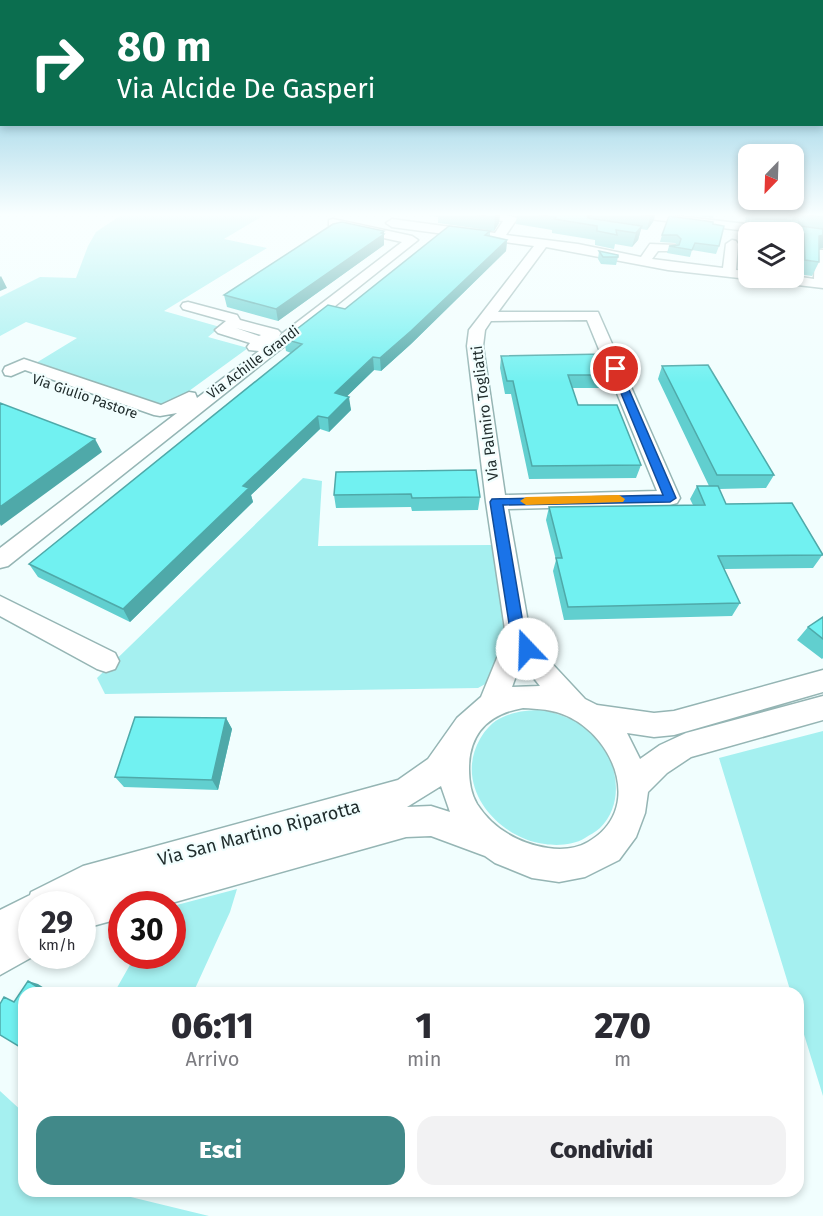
<!DOCTYPE html>
<html lang="it">
<head>
<meta charset="utf-8">
<style>
	body { margin:0; font-family:"Fira Sans",sans-serif; background:#f2f2f3; color:#2b2b33; height:100vh; display:flex; flex-direction:column; font-size:22px; white-space:nowrap }
	* { box-sizing:border-box; margin:0 }
	p { font-size:20px; color:#7c7c81 }
	.icon { flex:none; width:33px; height:33px; fill:none; stroke:currentColor; stroke-width:2; stroke-linecap:round; stroke-linejoin:round }
	.map { position:relative; flex:1; overflow:hidden }
	.side { position:absolute; left:18px; top:987px; width:786px; height:210px; display:flex; flex-direction:column; background:#fff; border-radius:18px; box-shadow:0 3px 9px #0003 }
	.side>* { flex:none }
	.guide { position:absolute; left:0px; top:0px; width:824px; height:126px; box-shadow:0 3px 9px #0003; background:#0b6e4f; color:#fff; overflow:hidden }
	.needle { width:39px; rotate:203deg }
	.controls { position:absolute; left:738px; top:144px; display:grid; gap:12px }
	.controls a { display:grid; place-items:center; width:66px; height:66px; border-radius:12px; background:#fff; box-shadow:0 3px 9px #0003; font-size:30px }
	.speed { position:absolute; left:18px; top:891px; display:flex; gap:12px; font-size:30px; font-weight:700; text-align:center }
	.speed>* { display:grid; place-content:center; width:78px; height:78px; border-radius:50%; background:#fff; box-shadow:0 3px 9px #0003; line-height:1 }
	.speed small { font-size:15px; font-weight:400 }
	.speed .limit { border:9px solid #d22; background:#fff; color:#111 }
	.pin { position:absolute; display:grid; place-items:center; width:51px; height:51px; color:#fff; margin:-26px; border:3px solid #fff; border-radius:50%; box-shadow:0 2px 6px #0007 }
	.me { position:absolute; width:66px; margin:-33px; rotate:339deg; stroke-linejoin:round; filter:drop-shadow(0 0 4px #0008) }
	.turn { display:flex; align-items:center; gap:21px; height:126px; padding:0 18px; font-size:27px }
	.turn .icon { width:78px; height:78px; stroke-width:2.5 }
	.turn b { display:block; font-size:42px; line-height:51px }
	.eta { display:flex; justify-content:space-evenly; align-items:center; height:102px; text-align:center }
	.eta b { font-size:36px; font-weight:800; line-height:42px }
	.cta { display:flex; gap:12px; margin-top:auto; padding:12px 18px }
	.cta a { flex:1; height:69px; border-radius:18px; background:#418989; color:#fff; font-size:24px; font-weight:800; line-height:69px; text-align:center }
	.cta a+a { background:#f2f2f3; color:#2b2b33 }
	.map>svg:first-child { display:block }
</style>
</head>
<body>
<div class="map">
<svg width="823" height="1216" viewBox="0 0 823 1216">
	<rect width="100%" height="100%" fill="#f1fefe"/>
	<!-- green -->
	<path fill="#a5f0f0" d="M124 213H268L224 239 267 248 164 311 220 327 208 337 248 348 167 407 36 363 77 338 26 322 0 336V297L40 277 76 278 88 246 96 232Z
		M303 478 322 481 318 546 492 545 506 646 489 682 478 688 105 694 97 678Z
		M543 710C558 714 572 718 585 727 615 749 629 799 600 828 596 832 589 835 585 838 574 845 557 846 545 844 497 838 453 786 480 739 485 730 493 721 503 717 516 711 529 710 543 710Z
		M823 731V1096L798 1015V993H791L719 758Z
		M237 889 230 912 193 993H114L135 956H172L173 906Z
		M0 1091 24 1113V1191H106L209 1216H0Z"/>
	<g fill="none" stroke-linecap="round" stroke-linejoin="round">
		<defs>
			<path id="minor" d="M460 213H491L515 217 517 219 506 235 578 244 641 257 650 244 675 245 677 248 675 251H658L652 259 723 268 726 244 732 240 736 241 738 244 736 270 748 271V278H753L748 279 668 270 546 247 498 312H598L680 498 677 503 670 505 508 509 530 634 544 655 585 699 597 705 654 713 674 711 823 670V692L674 735 654 737 627 733 640 759 660 745 686 733 823 696V720L691 757 667 773 648 792 645 813 636 837 619 860 585 877 559 882 532 878 495 863 485 856 431 836 406 837 168 904H122V918L82 929V904H32V956H34L0 975V910L30 895 31 892 83 866 398 780 428 759 457 718 481 697 506 636 486 502 467 346 469 330 534 246 392 227 386 223 392 219 495 233 503 221 466 216ZM587 320 657 491 505 495 483 346 485 330 491 321ZM521 662 540 686 512 687ZM523 708C538 709 553 709 567 716 616 738 643 811 588 842 576 849 561 850 548 848 520 844 493 829 477 804 471 794 469 781 469 769 469 734 488 714 523 708ZM441 786 450 812 431 806 407 807Z
				M619 213H652L780 228 786 232H755L625 216Z
				M333 219 412 236 418 240 8 566 0 568V548L177 413 160 416 154 415 25 370 11 376 5 375 3 371 5 367 24 359 161 405 189 392 195 393 197 398 259 351 249 350 247 347 250 343 218 333 215 330 226 321 183 309 181 306 183 303 188 302 237 315 240 320 278 330 281 333 279 336 402 242 329 226V220ZM236 328 261 335 259 336Z
				M815 250H823V288L772 282 765 278 794 276 814 279Z
				M0 596 115 653 119 661 115 669 106 672 97 669 0 616Z"/>
		</defs>
		<!-- minor casing -->
		<use href="#minor" stroke="#95b5b4" stroke-width="3"/>
		<!-- minor -->
		<use href="#minor" fill="#fff" fill-rule="evenodd"/>
	</g>
	<!-- wall -->
	<path fill="#61cfcf" d="M413 213H500L499 223 494 231 438 223V217Z
		M502 213H656L653 222 647 230 641 229 638 240 632 247 615 244 614 249 595 245V240L552 233V230L516 224 517 215Z
		M671 213H715L713 218Z
		M746 213H823V248L819 249V262L812 276 798 274V248L794 249V232H748V269L740 268 744 233 748 222H745Z
		M713 224 719 246 716 254 692 250 690 257 667 253 669 246 677 245 675 243 660 242 662 235Z
		M384 231V245L278 321 227 307 224 295Z
		M490 231V236L507 240 506 251 411 344 381 371 374 370 347 396 351 410 329 432 320 429 251 495 253 502 130 622 38 577 29 564 291 353 286 351 284 339 345 309Z
		M599 251 618 257 616 265 601 264 598 259Z
		M501 356 614 375 611 388H572L578 405 641 465 636 478 529 479 511 394H505L500 368Z
		M662 366 774 475 766 488 719 489 726 504 823 554 813 568 724 569 740 603 732 616 564 620 553 571 556 560 546 520 549 507 693 505 690 499 697 486H709L658 379Z
		M336 472 480 497 478 510 412 511 411 507 336 508 334 495Z
		M823 617V658L822 659 797 640 808 627Z
		M226 718 232 729 218 790 124 787 115 777Z"/>
	<!-- shaded-wall -->
	<path fill="#4fa9a9" d="M498 213H500L499 223 494 231 495 217Z
		M585 213H592L590 220Z
		M653 213H656L653 222 647 230 650 216Z
		M800 214 794 228 787 231 793 217Z
		M642 226 638 240 632 247 636 233Z
		M384 231V245L278 321 276 309Z
		M804 234 798 248 794 249V238Z
		M823 235V248L813 250 819 236Z
		M507 240 506 251 411 344 381 371 380 358Z
		M1 276 7 288 0 291V277Z
		M373 357 374 370 337 406 335 393Z
		M349 397 351 410 329 432 328 418Z
		M318 416 320 429 251 495 253 502 130 622 123 609 243 486Z
		M95 439 102 452 1 526 0 524V507Z
		M226 718 232 729 218 790 212 780Z
		M28 981 38 984 52 993H47Z"/>
	<!-- building -->
	<path fill="#71f1f1" stroke="#4fa9a9" stroke-width="1.5" d="M464 213H498L495 217Z
		M529 213H586L588 218 642 226 636 233 616 230 617 235 597 231V226L554 219 556 217Z
		M630 213H653L650 216Z
		M787 213H823V217L800 214 793 217Z
		M669 216 713 222V224L724 226 719 246 695 243 692 250 669 246 679 245 681 239 677 235H662Z
		M749 219 793 220H798L800 226 823 229V235L819 236V262L805 260 804 234 794 238V232H748V253H745Z
		M342 222 384 231 381 233 384 234 276 309 224 295 333 224Z
		M449 226 490 231 485 235 507 240 411 331 380 358 373 357 335 393 349 397 328 418 318 416 243 486 249 488 123 609 29 564 302 344 284 339 328 305 345 309Z
		M599 251 618 255V257H603Z
		M606 354 614 375H568L578 405H617L641 465 532 466 513 381H507L501 356Z
		M708 365 774 475H717L662 366Z
		M0 403 95 439 0 507Z
		M476 470 480 497 412 498 411 494 334 495 336 472Z
		M697 486H718L726 504 792 503 823 555 718 556 740 603 568 607 556 558H562L549 507 705 505Z
		M823 617V639L808 627Z
		M135 717 226 718 212 780 115 777Z
		M28 981 47 993H24V1043L23 1042 20 1047 0 1035V1004L4 997 14 1002Z"/>
	<!-- sky -->
	<linearGradient id="sky" x2="0" y2="1"><stop stop-color="#59b4d4"/><stop offset="0.56" stop-color="#f9ffff"/><stop offset="1" stop-color="#f9ffff" stop-opacity="0"/></linearGradient>
	<rect width="823" height="383" fill="url(#sky)"/>
	<!-- route -->
	<path fill="#1a73e8" stroke="#114b97" stroke-width="1.5" d="M612 367 620 369 676 498 670 502 503 505 525 635 534 649 532 654H522L511 636 490 502 492 499 663 495 611 369Z"/>
	<!-- slow -->
	<path fill="#f59e0b" d="M619 495 625 499 623 502 526 505 520 501 526 497Z"/>
	<g text-anchor="middle" stroke-width="4.5" stroke-linejoin="round" paint-order="stroke">
		<!-- far-street labels -->
		<g font-size="14" fill="#202c2c" stroke="#f1fefe">
			<text transform="translate(253 362) rotate(-37)" y="5">Via Achille Grandi</text>
			<text transform="translate(85 396) rotate(19)" y="5">Via Giulio Pastore</text>
		</g>
		<!-- street labels -->
		<g font-size="15" fill="#202c2c" stroke="#f1fefe">
			<text transform="translate(485 413) rotate(-97)" y="5">Via Palmiro Togliatti</text>
		</g>
		<!-- near-street labels -->
		<g font-size="18" fill="#202c2c" stroke="#f1fefe">
			<text transform="translate(259 833) rotate(-15)" y="6">Via San Martino Riparotta</text>
		</g>
	</g>
</svg>
<div class="controls">
<a><svg class="needle" viewBox="-14 -14 28 28"><path d="M0-13l5 13h-10z" fill="#e53935"/><path d="M0 13l5-13h-10z" fill="#7c7c81"/></svg></a>
<a><svg class="icon" aria-label="layers" viewBox="0 0 24 24"><path d="M12 4l9 5-9 5-9-5zM3 14l9 5 9-5"/></svg></a>
</div>
<div class="speed"><div>29<small>km/h</small></div><div class="limit">30</div></div>
<div class="pin" style="left:616px;top:369px;background:#d93025"><svg class="icon" aria-label="arrive" viewBox="0 0 24 24"><path d="M6 21V4h12l-3 4 3 4H6"/></svg></div>
<svg class="me" style="left:527px;top:649px" viewBox="-20 -20 40 40"><circle r="19" fill="#fff"/><path d="M0-13L10 11 0 6-10 11z" fill="#1a73e8"/></svg>
<div class="guide">
<div class="turn"><svg class="icon" aria-label="right" viewBox="0 0 24 24"><path d="M7 20v-9h11M14 6l5 5-5 5"/></svg><div><b>80 m</b>Via Alcide De Gasperi</div></div>
</div>
<section class="side">
<div class="eta">
<div><b>06:11</b><p>Arrivo</p></div>
<div><b>1</b><p>min</p></div>
<div><b>270</b><p>m</p></div>
</div>
<div class="cta"><a>Esci</a><a>Condividi</a></div>
</section>
</div>
</body>
</html>
